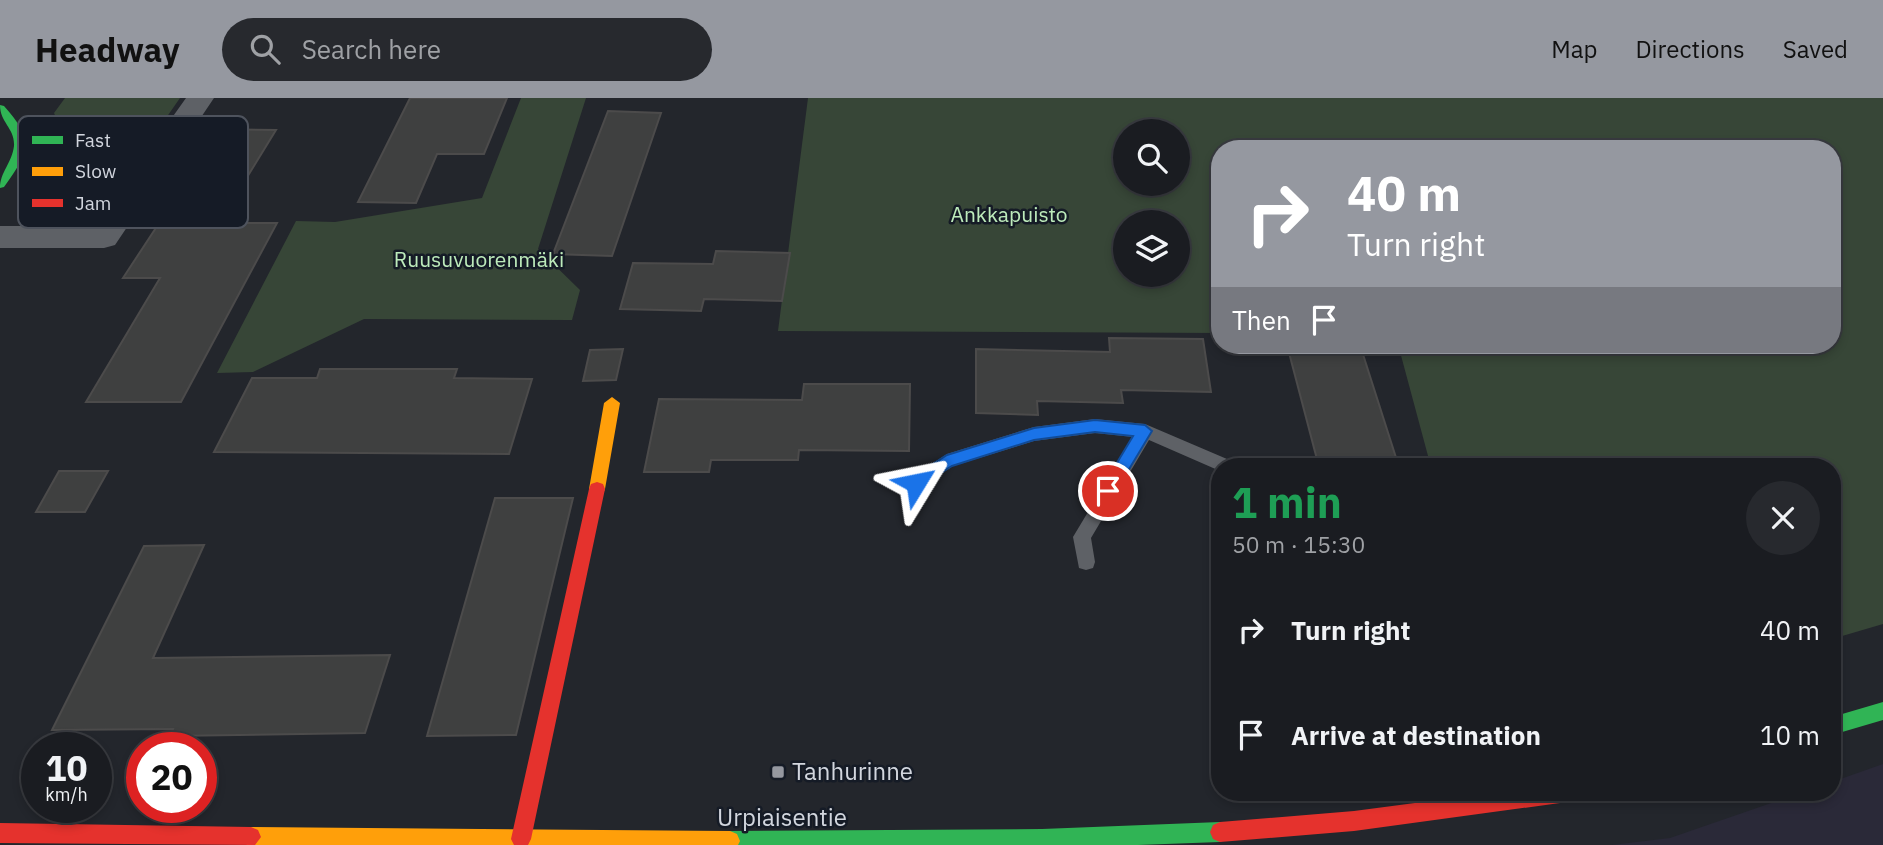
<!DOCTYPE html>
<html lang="en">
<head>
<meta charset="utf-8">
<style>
	body { margin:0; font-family:"IBM Plex Sans",sans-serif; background:#27292e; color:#f1f3f6; height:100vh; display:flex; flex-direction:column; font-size:26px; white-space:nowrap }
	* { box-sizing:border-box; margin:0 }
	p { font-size:23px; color:#9fa1a5 }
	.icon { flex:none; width:38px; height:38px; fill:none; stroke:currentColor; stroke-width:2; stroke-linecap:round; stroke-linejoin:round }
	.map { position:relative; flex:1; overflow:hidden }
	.drawer { position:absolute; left:1211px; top:360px; width:630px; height:343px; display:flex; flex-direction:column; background:#1a1c21; border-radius:28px; box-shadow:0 4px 10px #0003,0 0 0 2px #383a3f }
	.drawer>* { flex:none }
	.hud { position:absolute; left:1211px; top:42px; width:630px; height:214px; border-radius:28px; box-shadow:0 4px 10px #0003,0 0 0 2px #383a3f; background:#9598a0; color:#fff; overflow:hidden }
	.controls { position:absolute; left:1113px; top:21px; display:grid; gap:14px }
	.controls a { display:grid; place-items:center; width:77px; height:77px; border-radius:50%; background:#1a1c21; box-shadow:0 4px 10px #0003,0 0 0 2px #383a3f; font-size:35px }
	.speed { position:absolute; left:21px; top:634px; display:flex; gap:14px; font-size:35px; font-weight:700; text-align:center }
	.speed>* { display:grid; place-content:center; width:91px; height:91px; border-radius:50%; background:#1a1c21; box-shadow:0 4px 10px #0003,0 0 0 2px #383a3f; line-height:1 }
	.speed small { font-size:18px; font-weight:400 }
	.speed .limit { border:10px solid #d22; background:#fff; color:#111 }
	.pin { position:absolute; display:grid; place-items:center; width:60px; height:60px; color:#fff; margin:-30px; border:4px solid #fff; border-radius:50%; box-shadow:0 2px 7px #0007 }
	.me { position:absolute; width:77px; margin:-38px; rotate:55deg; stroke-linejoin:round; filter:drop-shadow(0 0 5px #0008) }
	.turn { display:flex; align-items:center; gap:24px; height:147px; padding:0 21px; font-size:32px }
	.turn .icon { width:91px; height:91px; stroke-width:2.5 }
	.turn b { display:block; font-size:49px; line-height:60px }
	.then { display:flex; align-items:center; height:66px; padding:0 21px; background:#0003; gap:14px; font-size:26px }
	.round { display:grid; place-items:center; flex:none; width:74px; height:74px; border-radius:37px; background:#27292e }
	.headline { display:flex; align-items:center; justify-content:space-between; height:119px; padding:0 21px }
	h1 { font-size:42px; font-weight:700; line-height:52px; color:#1e9e55 }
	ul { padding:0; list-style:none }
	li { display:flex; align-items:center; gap:21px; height:105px; padding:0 21px }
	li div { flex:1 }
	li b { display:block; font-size:26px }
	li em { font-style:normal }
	header { display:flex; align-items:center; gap:42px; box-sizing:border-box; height:98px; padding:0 35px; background:#9598a0; color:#111 }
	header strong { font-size:33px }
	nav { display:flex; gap:38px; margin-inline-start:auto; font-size:24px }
	.search { width:490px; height:63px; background:#27292e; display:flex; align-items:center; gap:18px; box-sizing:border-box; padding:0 24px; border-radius:38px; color:#9fa1a5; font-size:26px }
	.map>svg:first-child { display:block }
</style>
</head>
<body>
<header>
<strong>Headway</strong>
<div class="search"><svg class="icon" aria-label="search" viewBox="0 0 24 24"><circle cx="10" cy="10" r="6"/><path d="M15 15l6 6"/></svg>Search here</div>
<nav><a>Map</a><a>Directions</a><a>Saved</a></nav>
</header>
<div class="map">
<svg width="1883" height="747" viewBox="0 0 1883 747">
	<rect width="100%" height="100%" fill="#23262c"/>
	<!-- industrial -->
	<path fill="#2a2938" d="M1883 666V747H1612L1670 740 1800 695H1832V684Z"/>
	<!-- green -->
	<path fill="#374637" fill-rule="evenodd" d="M65 0H180L104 109 80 118 19 116 17 111 43 74 59 47 62 33 54 15Z
		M521 0H586L538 151 580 192 572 222 364 221 253 274 217 275 296 123 335 124 482 100Z
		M808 0H1883V526L1832 541V369H1431L1399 250 1395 247H1832V51H1220V235L778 233ZM1125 33H1178V86H1125ZM1125 124H1178V177H1125Z"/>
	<!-- building -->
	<path fill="#3f4040" stroke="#4c4b4b" stroke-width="2" d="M410 0H507L484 56H437L416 105 358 104Z
		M608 13 661 15 612 158 553 156Z
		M213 31 276 32 219 125H277L181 304H86L160 180H123L190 78 181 77Z
		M716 153 790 155 782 203 704 201 701 213 620 211 633 165 713 166Z
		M1109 240 1203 241 1211 294 1121 292 1123 305 1037 303 1038 317 976 315V251L1110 254Z
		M1287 247H1360L1399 369H1319Z
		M623 251 616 282 583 283 590 252Z
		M320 271H457L454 280 532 281 509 356 214 354 252 280H317Z
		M804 286H910L909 353 799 352 798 362H711L709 374H644L659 301 802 302Z
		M59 373H108L85 414H36Z
		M495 400H573L516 637 427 638Z
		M204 447 153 560 390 557 365 635 170 638 173 631 52 632 144 448Z"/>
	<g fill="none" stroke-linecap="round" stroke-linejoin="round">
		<!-- lane -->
		<path fill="#5e6166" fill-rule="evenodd" d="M1095 321 1145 326 1234 364 1237 369H1220V373L1149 342 1091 440 1095 464 1093 470 1086 472 1079 470 1073 439 1133 339 1095 335 1034 343 953 368 916 392 910 390 907 385 910 380 947 356 1034 329Z"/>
		<!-- street -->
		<path fill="#5e6166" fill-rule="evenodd" d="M186 0H214L115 147 104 150H0V128H95Z"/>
		<!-- fast -->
		<path fill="#30b455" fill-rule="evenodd" d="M0 7 4 8C34 41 29 55 4 89L0 90C0 74 12 65 14 48 15 30 0 25 0 7Z
			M1883 604V622L1832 637V619Z
			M1220 724 1227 727 1230 734 1227 741 1220 744 1138 747H722L720 743 723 736 730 733 1042 731Z"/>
		<!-- slow -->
		<path fill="#ff9f0a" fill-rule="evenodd" d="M612 299 620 305 605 391 603 396H591L589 391 604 305Z
			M251 729 730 733 737 736 740 743 738 747H247L241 739 244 732Z"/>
		<!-- jam -->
		<path fill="#e5322d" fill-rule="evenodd" d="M597 384 603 386 605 391 531 741 528 747H514L511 741 589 391 591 386Z
			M1491 695H1570L1567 702 1560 705 1354 733 1220 744 1213 741 1210 734 1213 727 1220 724 1354 713Z
			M0 725 251 729 258 732 261 739 255 747 0 745Z"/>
	</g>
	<!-- route -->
	<path fill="#1a73e8" stroke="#114b97" stroke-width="2" d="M1095 322 1145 327 1152 333 1113 398H1102L1100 393 1133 338 1095 334 1034 342 952 368 916 391 911 389 908 385 911 380 947 357 1034 330Z"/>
	<!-- markers -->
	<rect fill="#9598a0" stroke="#151b26" stroke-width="2.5" x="771" y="667" width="14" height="14" rx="3.5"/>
	<g text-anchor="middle" stroke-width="5" stroke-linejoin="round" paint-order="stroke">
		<!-- park labels -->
		<g font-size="21" fill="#bdebbb" stroke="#151b26">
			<text x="1009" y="124">Ankkapuisto</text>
			<text x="479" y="169">Ruusuvuorenmäki</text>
		</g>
		<!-- near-poi labels -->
		<g font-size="24" fill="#d2d6de" stroke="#151b26" text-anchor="start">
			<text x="792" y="682">Tanhurinne</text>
		</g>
		<!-- near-street labels -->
		<g font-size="24" fill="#d2d6de" stroke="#151b26">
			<text x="782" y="728">Urpiaisentie</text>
		</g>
	</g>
	<!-- legend -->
	<rect x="18" y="18" width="230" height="112" rx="10" fill="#151b26" stroke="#4e535d" stroke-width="2"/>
	<rect x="32" y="38" width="31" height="8" fill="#30b455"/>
	<rect x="32" y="69" width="31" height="9" fill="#ff9f0a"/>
	<rect x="32" y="101" width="31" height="8" fill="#e5322d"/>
	<g font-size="19" fill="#d2d6de">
		<text x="75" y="49">Fast</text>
		<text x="75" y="80">Slow</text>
		<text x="75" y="112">Jam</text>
	</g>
</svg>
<div class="controls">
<a><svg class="icon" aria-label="search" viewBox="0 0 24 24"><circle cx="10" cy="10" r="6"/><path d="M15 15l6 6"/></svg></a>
<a><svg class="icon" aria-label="layers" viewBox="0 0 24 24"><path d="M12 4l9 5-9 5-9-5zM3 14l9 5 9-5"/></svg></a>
</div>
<div class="speed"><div>10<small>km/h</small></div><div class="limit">20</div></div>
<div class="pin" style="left:1108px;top:393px;background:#d93025"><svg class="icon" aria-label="arrive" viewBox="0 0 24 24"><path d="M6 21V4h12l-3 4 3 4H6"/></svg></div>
<svg class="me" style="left:916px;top:385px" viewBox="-20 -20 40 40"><path d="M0-17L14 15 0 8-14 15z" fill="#1a73e8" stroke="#fff" stroke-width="4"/></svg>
<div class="hud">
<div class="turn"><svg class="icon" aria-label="right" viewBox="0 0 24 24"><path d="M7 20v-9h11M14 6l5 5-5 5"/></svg><div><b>40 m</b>Turn right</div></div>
<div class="then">Then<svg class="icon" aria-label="arrive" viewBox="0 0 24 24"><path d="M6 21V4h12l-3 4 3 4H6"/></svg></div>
</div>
<section class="drawer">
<div class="headline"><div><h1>1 min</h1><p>50 m · 15:30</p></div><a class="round"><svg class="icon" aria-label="close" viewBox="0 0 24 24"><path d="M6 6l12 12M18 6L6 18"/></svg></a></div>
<ul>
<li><svg class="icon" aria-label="right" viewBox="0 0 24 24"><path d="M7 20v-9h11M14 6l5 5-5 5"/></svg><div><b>Turn right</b></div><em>40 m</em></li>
<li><svg class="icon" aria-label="arrive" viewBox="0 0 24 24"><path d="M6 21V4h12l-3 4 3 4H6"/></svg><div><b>Arrive at destination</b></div><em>10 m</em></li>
</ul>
</section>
</div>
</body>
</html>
